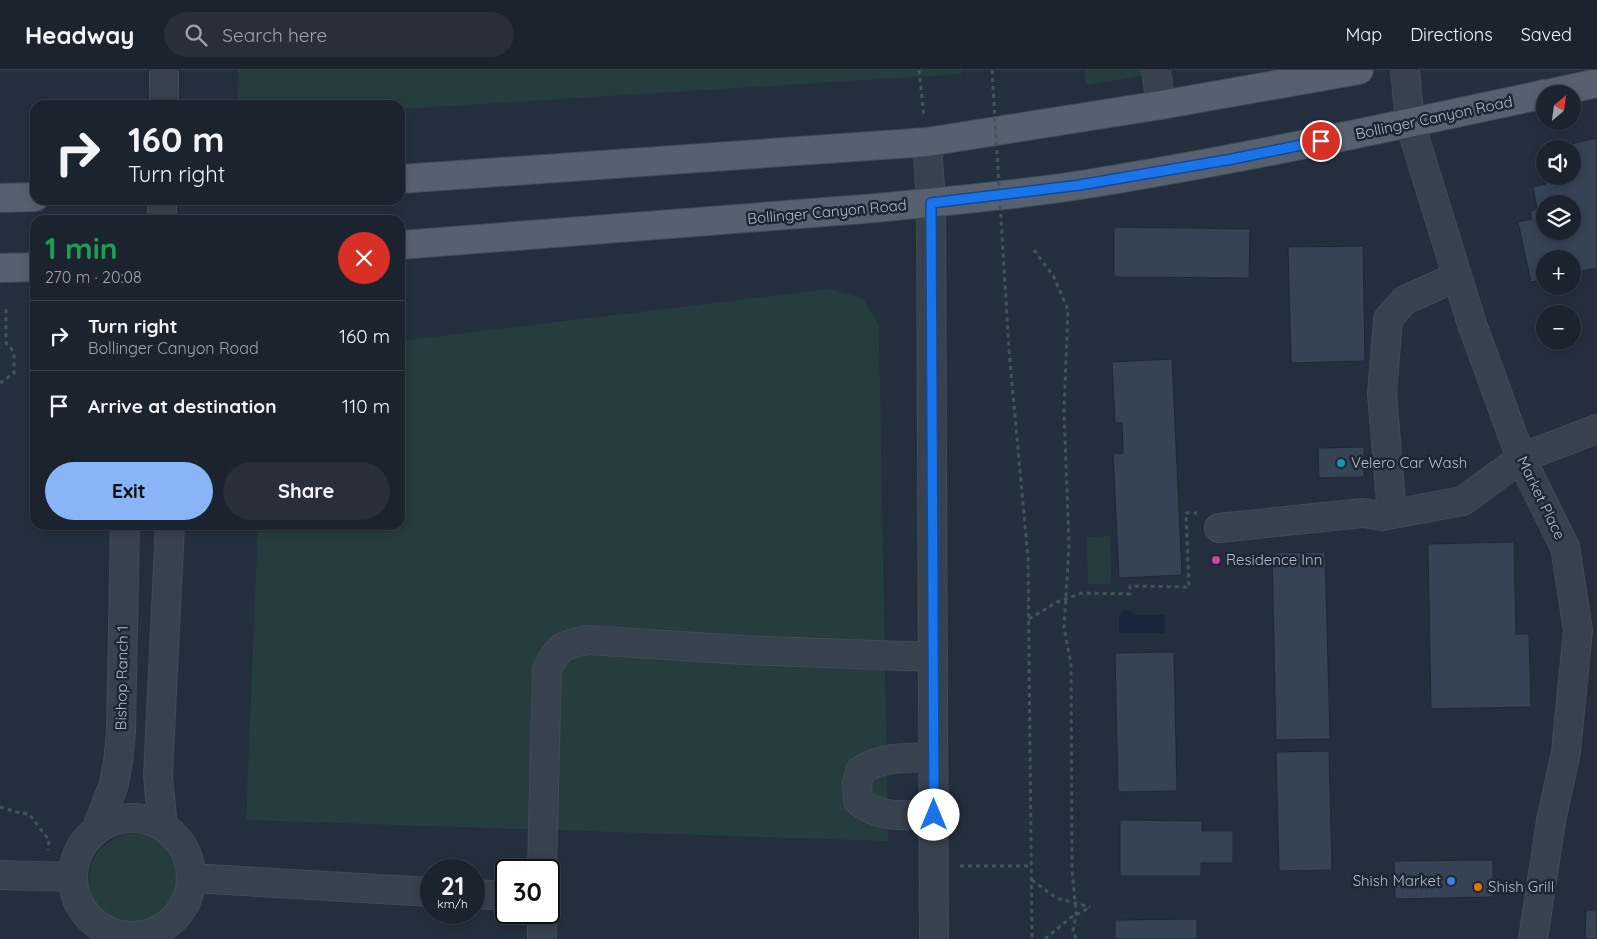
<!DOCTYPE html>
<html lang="en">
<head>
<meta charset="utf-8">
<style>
	body { margin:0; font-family:Quicksand,sans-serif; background:#282f3a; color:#f1f3f6; height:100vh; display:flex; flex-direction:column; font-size:19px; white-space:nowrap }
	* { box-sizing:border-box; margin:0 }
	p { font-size:16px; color:#a0a4aa }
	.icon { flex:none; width:28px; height:28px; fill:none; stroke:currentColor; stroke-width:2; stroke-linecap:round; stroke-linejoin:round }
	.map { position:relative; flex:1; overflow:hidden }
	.sheet { position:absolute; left:30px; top:145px; width:375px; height:315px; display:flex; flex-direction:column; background:#1b232e; border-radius:15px; box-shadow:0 2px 8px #0003,0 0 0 1px #39404a }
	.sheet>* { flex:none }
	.banner { position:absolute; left:30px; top:30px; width:375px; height:105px; border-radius:15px; box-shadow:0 2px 8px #0003,0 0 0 1px #39404a; background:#1b232e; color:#f1f3f6; overflow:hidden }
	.needle { width:32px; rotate:29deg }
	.controls { position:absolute; left:1536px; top:15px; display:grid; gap:10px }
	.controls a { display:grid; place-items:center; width:45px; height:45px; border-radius:50%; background:#1b232e; box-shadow:0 2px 8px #0003,0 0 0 1px #39404a; font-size:25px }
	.speed { position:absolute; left:420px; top:789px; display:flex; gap:10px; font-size:25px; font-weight:700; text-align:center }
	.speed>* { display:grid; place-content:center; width:65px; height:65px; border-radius:50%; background:#1b232e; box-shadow:0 2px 8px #0003,0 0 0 1px #39404a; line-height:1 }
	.speed small { font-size:12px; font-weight:400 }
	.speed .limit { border:2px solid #111; border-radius:8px; background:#fff; color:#111 }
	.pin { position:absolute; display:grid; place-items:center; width:42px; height:42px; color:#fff; margin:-21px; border:2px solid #fff; border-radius:50%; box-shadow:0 1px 5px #0007 }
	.me { position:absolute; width:55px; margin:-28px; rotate:0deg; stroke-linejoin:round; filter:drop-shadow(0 0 4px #0008) }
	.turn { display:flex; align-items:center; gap:18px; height:105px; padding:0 15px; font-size:22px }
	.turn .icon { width:65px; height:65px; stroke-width:2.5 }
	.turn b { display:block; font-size:35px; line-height:42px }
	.round { display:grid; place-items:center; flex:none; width:52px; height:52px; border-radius:26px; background:#282f3a }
	.overview { display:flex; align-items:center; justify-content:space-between; height:85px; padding:0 15px }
	h1 { font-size:30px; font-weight:700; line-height:38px; color:#1e9e55 }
	.primary-button { display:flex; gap:10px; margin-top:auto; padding:10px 15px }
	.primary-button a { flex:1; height:58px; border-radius:30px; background:#8ab4f8; color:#111; font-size:20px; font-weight:700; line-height:58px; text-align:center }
	.primary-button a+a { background:#282f3a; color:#f1f3f6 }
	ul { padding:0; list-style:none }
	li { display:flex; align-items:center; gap:15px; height:70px; padding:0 15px; border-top:1px solid #39404a }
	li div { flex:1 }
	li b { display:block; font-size:19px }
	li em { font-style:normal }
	header { display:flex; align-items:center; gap:30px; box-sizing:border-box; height:70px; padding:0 25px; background:#1b232e; border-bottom:1px solid #39404a }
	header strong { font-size:24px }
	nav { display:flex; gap:28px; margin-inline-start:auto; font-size:18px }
	.search { width:350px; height:45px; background:#282f3a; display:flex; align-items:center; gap:12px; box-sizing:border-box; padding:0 18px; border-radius:28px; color:#a0a4aa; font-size:19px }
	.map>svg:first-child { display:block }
</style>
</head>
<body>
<header>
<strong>Headway</strong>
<div class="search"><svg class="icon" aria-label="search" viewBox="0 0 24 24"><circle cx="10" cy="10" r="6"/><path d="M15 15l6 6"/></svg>Search here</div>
<nav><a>Map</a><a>Directions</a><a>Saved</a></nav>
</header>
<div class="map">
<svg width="1597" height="869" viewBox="0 0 1597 869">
	<rect width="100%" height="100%" fill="#242f3e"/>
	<!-- green -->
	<path fill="#263c3f" d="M238 0H961V4L400 39V35H237Z
		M1085 0H1176L1085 15Z
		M830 219 863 229 879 255 888 771 246 750 258 455H400V271Z
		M1110 466 1111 514H1088L1087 467Z
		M89 809a45 45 0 1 1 90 0a45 45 0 1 1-90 0Z"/>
	<!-- water -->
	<path fill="#17263c" d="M1124 540H1129L1134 545H1165V563H1119V545Z"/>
	<!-- building -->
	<path fill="#364354" stroke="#1f2835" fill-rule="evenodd" d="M1597 68V198L1572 203V189H1545V209L1531 212 1518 152 1532 149 1530 141 1537 139 1533 117 1546 114 1544 104 1545 106H1572V79H1549ZM1545 134H1572V161H1545Z
		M1114 157 1250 159 1249 208 1114 207Z
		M1363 176 1365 291 1291 293 1288 177Z
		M1172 289 1182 505 1119 508 1113 384 1123 383 1122 353H1115L1112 292Z
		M1364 377V407L1319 408 1318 378Z
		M1514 472 1516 564H1529L1531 637 1431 639 1428 474Z
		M1325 482 1330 669 1276 670 1272 483Z
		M1174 582 1177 721 1118 722 1115 583Z
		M1329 681 1332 800 1279 801 1276 682Z
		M1120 750 1202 751V761H1233V793H1201V806H1120Z
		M1493 790V827L1395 829 1394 791Z
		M1586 840H1597V869H1585Z
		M1197 849V869H1115V850Z"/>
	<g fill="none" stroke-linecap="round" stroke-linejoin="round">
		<defs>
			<path id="minor" d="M1156 0 1161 35
				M1405 0 1410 53 1472 254 1521 388 1565 477 1578 560 1566 682 1551 751 1533 869
				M164 35V0
				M927 72 931 133 934 869
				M162 150V130
				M1392 444 1382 324 1388 249 1405 230 1456 207
				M1219 458 1363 443 1382 446 1463 431 1521 388 1597 359
				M933 687C906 689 883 685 860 701L857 714 858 731C880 749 906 745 934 745
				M73 807a59 59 0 1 1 118 0a59 59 0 1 1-118 0Z
				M163 757 158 706 170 455
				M97 758 114 714 118 692 121 662 125 455
				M542 800 547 599C559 576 562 575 588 570L743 580 933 587
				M0 805 72 807
				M191 808 431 822
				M474 824 506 826
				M542 842V869"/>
			<path id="major" d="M1548 24 1597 13
				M400 109 927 72 1161 35 1359 0
				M0 128 35 127
				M400 175 864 139C936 132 1009 126 1081 115 1237 90 1391 57 1545 24
				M0 198 35 197"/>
		</defs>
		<!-- minor casing -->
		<use href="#minor" stroke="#414a57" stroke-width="30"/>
		<!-- major casing -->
		<use href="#major" stroke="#414a57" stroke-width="30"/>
		<!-- path -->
		<path stroke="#3f5557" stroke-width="3" stroke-dasharray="4 4" stroke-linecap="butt" d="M919 0 924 46
			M1034 180 1054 207 1068 240 1064 341 1069 474 1064 558 1071 594 1072 798 1076 845 1073 861 1076 869
			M1009 280 1028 488 1032 869
			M0 313 14 303V282L6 273V237
			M1029 549 1057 532 1082 523 1130 524V516L1189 517 1186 443H1197
			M0 737 20 743 29 744 49 770 48 780
			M960 796H1032
			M1032 810 1056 828 1090 837
			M1045 869 1070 848 1089 838"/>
		<!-- minor -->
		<use href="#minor" stroke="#38414e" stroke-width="28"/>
		<!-- major -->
		<use href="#major" stroke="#56606e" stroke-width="28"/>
		<!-- path-bridge -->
		<path stroke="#3f5557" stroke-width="3" stroke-dasharray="4 4" stroke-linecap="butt" d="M992 0 1009 280"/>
	</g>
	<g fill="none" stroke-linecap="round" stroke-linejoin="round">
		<defs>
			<path id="route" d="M934 745 931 133 1080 115 1232 89 1321 71"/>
		</defs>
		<!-- route casing -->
		<use href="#route" stroke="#114b97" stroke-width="12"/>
		<!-- route -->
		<use href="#route" stroke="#1a73e8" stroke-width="9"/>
	</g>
	<!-- markers -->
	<circle fill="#0f9aa8" stroke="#1d2633" stroke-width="2" cx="1341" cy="393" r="5"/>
	<circle fill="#d1479c" stroke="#1d2633" stroke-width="2" cx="1216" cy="490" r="5"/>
	<circle fill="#3f7fe0" stroke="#1d2633" stroke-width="2" cx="1451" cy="811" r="5"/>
	<circle fill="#e8710a" stroke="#1d2633" stroke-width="2" cx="1478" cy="817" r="5"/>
	<g text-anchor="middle" stroke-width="5" stroke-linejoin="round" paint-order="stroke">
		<!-- street labels -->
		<g font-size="15" fill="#b4bcc9" stroke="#1d2633">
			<text transform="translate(1434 48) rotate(-12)" y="5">Bollinger Canyon Road</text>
			<text transform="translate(827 142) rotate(-5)" y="5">Bollinger Canyon Road</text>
			<text transform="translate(1541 428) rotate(64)" y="5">Market Place</text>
			<text transform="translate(122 608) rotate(-89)" y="5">Bishop Ranch 1</text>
		</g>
		<!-- poi labels -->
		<g font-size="15" fill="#b4bcc9" stroke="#1d2633" text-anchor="start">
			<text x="1351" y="398">Velero Car Wash</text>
			<text x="1226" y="495">Residence Inn</text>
			<text x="1441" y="816" text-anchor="end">Shish Market</text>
			<text x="1488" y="822">Shish Grill</text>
		</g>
	</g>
</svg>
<div class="controls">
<a><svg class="needle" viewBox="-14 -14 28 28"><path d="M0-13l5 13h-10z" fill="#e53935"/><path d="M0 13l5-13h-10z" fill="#a0a4aa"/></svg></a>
<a><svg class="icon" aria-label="sound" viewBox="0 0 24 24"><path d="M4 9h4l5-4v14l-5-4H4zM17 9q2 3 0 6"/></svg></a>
<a><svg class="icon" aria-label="layers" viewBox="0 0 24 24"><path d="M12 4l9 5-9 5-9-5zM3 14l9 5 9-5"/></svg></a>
<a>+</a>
<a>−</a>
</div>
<div class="speed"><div>21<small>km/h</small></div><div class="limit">30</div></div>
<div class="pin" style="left:1321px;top:71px;background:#d93025"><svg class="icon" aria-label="arrive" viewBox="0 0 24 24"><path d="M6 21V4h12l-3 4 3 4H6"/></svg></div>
<svg class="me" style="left:934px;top:745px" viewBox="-20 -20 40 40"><circle r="19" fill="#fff"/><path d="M0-13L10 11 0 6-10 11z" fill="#1a73e8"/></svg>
<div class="banner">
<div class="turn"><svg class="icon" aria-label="right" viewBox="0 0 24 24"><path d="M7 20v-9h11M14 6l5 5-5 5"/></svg><div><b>160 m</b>Turn right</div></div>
</div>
<section class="sheet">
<div class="overview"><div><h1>1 min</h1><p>270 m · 20:08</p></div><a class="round" style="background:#d93025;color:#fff"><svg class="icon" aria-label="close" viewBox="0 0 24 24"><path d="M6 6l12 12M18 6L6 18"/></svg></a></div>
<ul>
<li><svg class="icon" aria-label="right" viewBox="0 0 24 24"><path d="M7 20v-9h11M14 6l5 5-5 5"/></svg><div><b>Turn right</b><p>Bollinger Canyon Road</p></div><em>160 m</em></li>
<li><svg class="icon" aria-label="arrive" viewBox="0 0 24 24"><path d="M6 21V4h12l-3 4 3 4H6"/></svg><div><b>Arrive at destination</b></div><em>110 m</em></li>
</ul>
<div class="primary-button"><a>Exit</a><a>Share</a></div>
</section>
</div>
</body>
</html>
